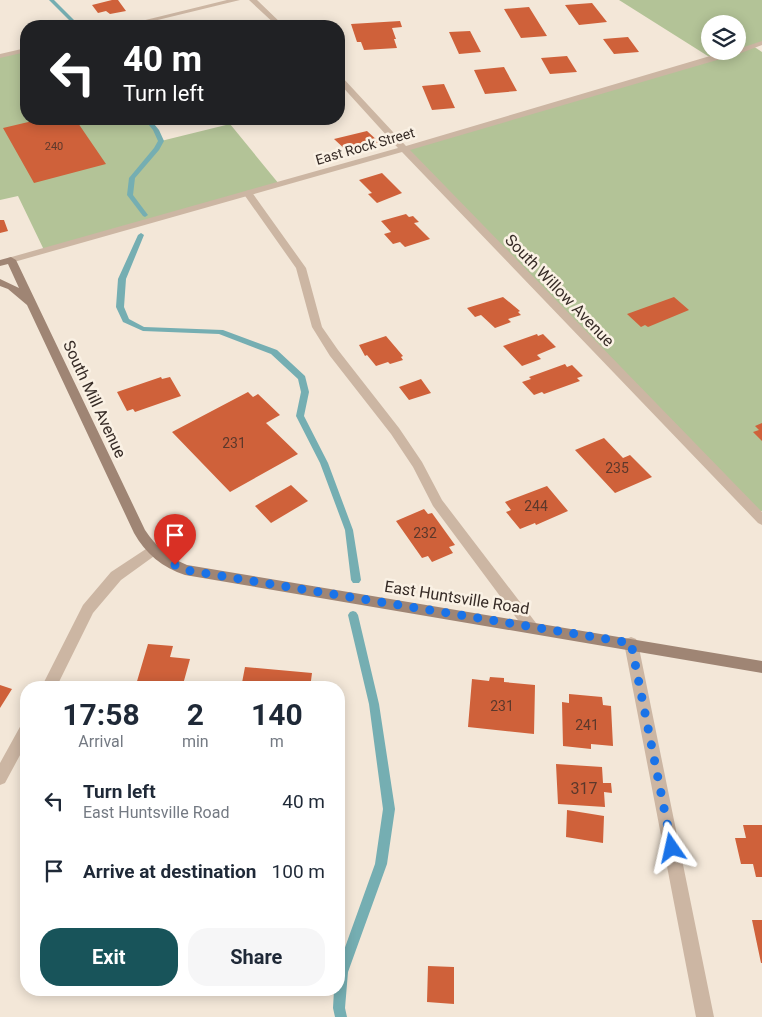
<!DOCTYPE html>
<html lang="en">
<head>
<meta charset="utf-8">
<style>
	body { margin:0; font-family:Roboto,sans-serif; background:#f6f6f7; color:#1f2937; height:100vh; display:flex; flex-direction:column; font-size:19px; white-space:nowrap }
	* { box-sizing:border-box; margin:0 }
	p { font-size:16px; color:#747a83 }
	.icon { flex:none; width:28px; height:28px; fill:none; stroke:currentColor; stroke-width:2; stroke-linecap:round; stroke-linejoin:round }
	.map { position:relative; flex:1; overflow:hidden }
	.details { position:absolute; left:20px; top:681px; width:325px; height:315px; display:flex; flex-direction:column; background:#fff; border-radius:20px; box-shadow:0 2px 12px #0003 }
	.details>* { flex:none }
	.guide { position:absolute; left:20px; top:20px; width:325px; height:105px; border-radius:20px; box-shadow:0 2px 12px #0003; background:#202124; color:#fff; overflow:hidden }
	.controls { position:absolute; left:701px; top:15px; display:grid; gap:10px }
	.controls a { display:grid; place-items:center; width:45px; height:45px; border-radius:50%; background:#fff; box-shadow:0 2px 12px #0003; font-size:25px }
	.pin { position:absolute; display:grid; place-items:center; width:42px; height:42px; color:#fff; margin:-51px -21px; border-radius:50% 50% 50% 0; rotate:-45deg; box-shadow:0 0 5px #0007 }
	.pin .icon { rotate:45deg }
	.me { position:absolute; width:55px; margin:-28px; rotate:349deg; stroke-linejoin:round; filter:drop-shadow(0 0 4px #0008) }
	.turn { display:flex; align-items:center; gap:18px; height:105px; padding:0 20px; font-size:22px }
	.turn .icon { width:65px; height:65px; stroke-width:2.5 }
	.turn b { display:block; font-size:35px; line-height:42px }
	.eta { display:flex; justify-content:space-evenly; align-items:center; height:85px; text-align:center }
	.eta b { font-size:30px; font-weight:700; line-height:35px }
	.primary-button { display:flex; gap:10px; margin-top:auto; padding:10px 20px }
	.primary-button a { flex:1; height:58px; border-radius:20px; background:#18545a; color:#fff; font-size:20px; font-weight:700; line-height:58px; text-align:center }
	.primary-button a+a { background:#f6f6f7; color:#1f2937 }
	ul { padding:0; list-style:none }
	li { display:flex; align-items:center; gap:15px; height:70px; padding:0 20px }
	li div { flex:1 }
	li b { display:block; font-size:19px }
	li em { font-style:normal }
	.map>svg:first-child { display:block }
</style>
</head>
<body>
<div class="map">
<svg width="762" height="1017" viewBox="0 0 762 1017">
	<rect width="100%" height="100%" fill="#f3e7d8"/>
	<!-- green -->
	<path fill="#b3c397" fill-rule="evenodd" d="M619 0H762V43L753 46 762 52V511L756 513 404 149 711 58ZM710 24H738V51H710Z
		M26 50V119H147L156 130 161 141 230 124 279 184 44 250 18 196 0 200V56Z"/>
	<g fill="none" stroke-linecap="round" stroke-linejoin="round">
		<!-- stream -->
		<path fill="#75aeb2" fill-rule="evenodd" d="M49 0H54L80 26H75Z
			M144 119H150L159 130 164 141 159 150 135 178 133 195 148 215 145 217 143 216 127 195 129 178 154 148 158 141 153 130Z
			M141 233 144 235 126 279 124 307 129 319 144 327 223 330 277 350 305 376 309 392 304 416 328 463 353 530 361 580 359 583H353L351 580 345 530 320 463 296 416 301 392 298 379 271 354 219 334 143 331 123 322 116 307 118 279 138 235Z
			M353 611 356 612 358 615 379 704 395 809 387 864 348 972 345 1008 347 1017H335L333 1008 334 990H339V964L375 864 383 809 369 704 348 615 350 612Z"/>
	</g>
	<!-- building -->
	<path fill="#cf613a" d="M112 0H118L126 11 110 14 106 11 98 13 92 5Z
		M592 3 607 22 579 25 565 5Z
		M529 7 547 36 521 38 504 9Z
		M400 21 402 27 392 28 396 39H394L397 48 364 50 361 42H357L351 24Z
		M470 31 481 52 459 54 449 32Z
		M628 37 639 52 614 54 603 39Z
		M567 56 577 72 550 74 541 58Z
		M504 67 517 91 485 94 474 70Z
		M444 84 455 108 432 110 422 86Z
		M41 119H92L78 123 106 164 34 183 3 128Z
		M367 131 379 142 348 152 334 139Z
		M382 173 402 193 377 203 368 194 372 193 359 180Z
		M406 214 409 217 413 216 419 222 414 223 430 239 405 247 400 242 393 244 384 234 391 232 381 221Z
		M0 220H4L8 231 0 233Z
		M503 297 520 311 518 312 521 315 508 319 511 322 495 328 481 315 475 317 467 308Z
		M674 297 689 310 648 327 645 325 641 327 627 314Z
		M537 334 538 336 543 334 556 347 537 355 541 359 522 366 503 346Z
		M386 336 403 356 401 357 403 360 390 364 388 362 376 366 367 355 365 356 359 345Z
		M565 364 567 367 572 365 583 376 577 378 580 381 544 394 542 392 534 395 522 382 531 379 529 377Z
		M161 377 162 379 170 377 181 396 135 412 133 409 127 411 117 392Z
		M421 379 431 393 409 400 399 387Z
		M248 392 253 397 258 394 280 415 266 423 298 454 230 492 172 432Z
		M762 423V441L753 432 759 430 755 426Z
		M604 438 623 458 630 455 652 477 615 493 575 450Z
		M291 485 308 501 271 523 255 506Z
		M547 486 568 511 536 525 535 523 520 529 506 512 511 510 505 502Z
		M424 509 428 514 432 513 455 545 449 547 453 553 432 562 428 556 422 558 396 521Z
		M148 644 173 646 170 657 190 659 182 688H135Z
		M245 667 312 673 310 688H241Z
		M490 677 504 678V682L535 685 534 734 468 727 472 679 489 681Z
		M0 685 12 689 0 708Z
		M569 694 602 697 603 705 611 706 613 746 591 744V749L563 746 562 702 569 703Z
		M556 764 602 767 603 783H611L612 793 604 792 605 807 558 804Z
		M567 810 604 816 603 843 566 837Z
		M743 825H762V877H756L753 864H741L735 838H746Z
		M752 920H762V963H761Z
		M428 966 454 967V1004L427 1002Z"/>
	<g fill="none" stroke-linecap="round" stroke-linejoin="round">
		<!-- lane -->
		<path fill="#ccb6a3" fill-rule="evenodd" d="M248 190 251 191 306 268 322 327 338 350 399 428 422 462 442 500 536 623 538 627 536 631 531 633 526 631 433 506 413 467 391 434 330 356 312 327 296 268 243 193Z"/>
		<!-- street -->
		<path fill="#ccb6a3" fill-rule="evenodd" d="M227 0H240L133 26H121Z
			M249 0H257L284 26H277Z
			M762 41V45L741 53 410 150 762 512V525L758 523 402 152 14 262H8L6 260 8 258 398 148 339 83V77H342L406 146 727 51H738V49Z
			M26 48V52L0 58V54Z
			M152 545 157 546 158 550 157 554 121 580 93 613 56 688H41L83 605 111 572Z
			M631 637 636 639 638 643 714 1017H696L624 643 626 639Z
			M26 723V744L5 783 0 785V763L21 725Z"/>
		<!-- secondary -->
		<path fill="#9f8574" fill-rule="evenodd" d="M11 257 16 260 145 530C156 547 169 557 187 565L762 661V673L185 575C163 568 145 553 134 533L27 305 8 289 0 286V279L19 288 8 264 0 266V260Z"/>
	</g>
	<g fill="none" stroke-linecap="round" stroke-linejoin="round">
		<!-- route -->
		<path stroke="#1a73e8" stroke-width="9" stroke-dasharray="0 16.2" d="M175 565 185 570 631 643 672 848"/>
	</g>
	<g text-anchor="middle" stroke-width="5" stroke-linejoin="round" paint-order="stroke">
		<!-- far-number labels -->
		<g font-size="11" fill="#5c382b">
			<text x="54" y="150">240</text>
		</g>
		<!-- far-street labels -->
		<g font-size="14" fill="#362b26" stroke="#faf1e4">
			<text transform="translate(365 146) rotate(-16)" y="5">East Rock Street</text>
		</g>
		<!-- number labels -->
		<g font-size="14" fill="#5c382b">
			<text x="234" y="448">231</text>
			<text x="617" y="473">235</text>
			<text x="536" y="511">244</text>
			<text x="425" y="538">232</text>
			<text x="502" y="711">231</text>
			<text x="587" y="730">241</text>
		</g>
		<!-- street labels -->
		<g font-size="16" fill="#362b26" stroke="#faf1e4">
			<text transform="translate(560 290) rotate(46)" y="6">South Willow Avenue</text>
			<text transform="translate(95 399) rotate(65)" y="6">South Mill Avenue</text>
			<text transform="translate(457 597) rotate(9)" y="6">East Huntsville Road</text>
		</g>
		<!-- near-number labels -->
		<g font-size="16" fill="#5c382b">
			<text x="584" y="794">317</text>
		</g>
	</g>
</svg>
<div class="controls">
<a><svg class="icon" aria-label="layers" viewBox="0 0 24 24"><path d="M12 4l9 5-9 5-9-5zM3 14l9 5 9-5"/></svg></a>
</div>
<div class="pin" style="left:175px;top:565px;background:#d93025"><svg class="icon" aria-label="arrive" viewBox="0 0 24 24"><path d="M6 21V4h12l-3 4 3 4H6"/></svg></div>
<svg class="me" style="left:672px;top:848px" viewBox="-20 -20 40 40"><path d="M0-17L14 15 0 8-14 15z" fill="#1a73e8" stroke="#fff" stroke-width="4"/></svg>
<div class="guide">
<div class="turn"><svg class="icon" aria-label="left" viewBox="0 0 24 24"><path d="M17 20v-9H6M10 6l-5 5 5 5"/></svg><div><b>40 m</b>Turn left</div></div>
</div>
<section class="details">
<div class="eta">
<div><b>17:58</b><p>Arrival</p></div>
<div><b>2</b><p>min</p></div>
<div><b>140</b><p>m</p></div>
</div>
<ul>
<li><svg class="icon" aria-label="left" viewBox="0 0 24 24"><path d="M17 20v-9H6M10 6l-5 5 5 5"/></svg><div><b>Turn left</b><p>East Huntsville Road</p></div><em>40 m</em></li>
<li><svg class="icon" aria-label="arrive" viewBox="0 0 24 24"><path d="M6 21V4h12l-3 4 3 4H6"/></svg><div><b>Arrive at destination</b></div><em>100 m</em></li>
</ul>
<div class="primary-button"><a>Exit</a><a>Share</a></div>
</section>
</div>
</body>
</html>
